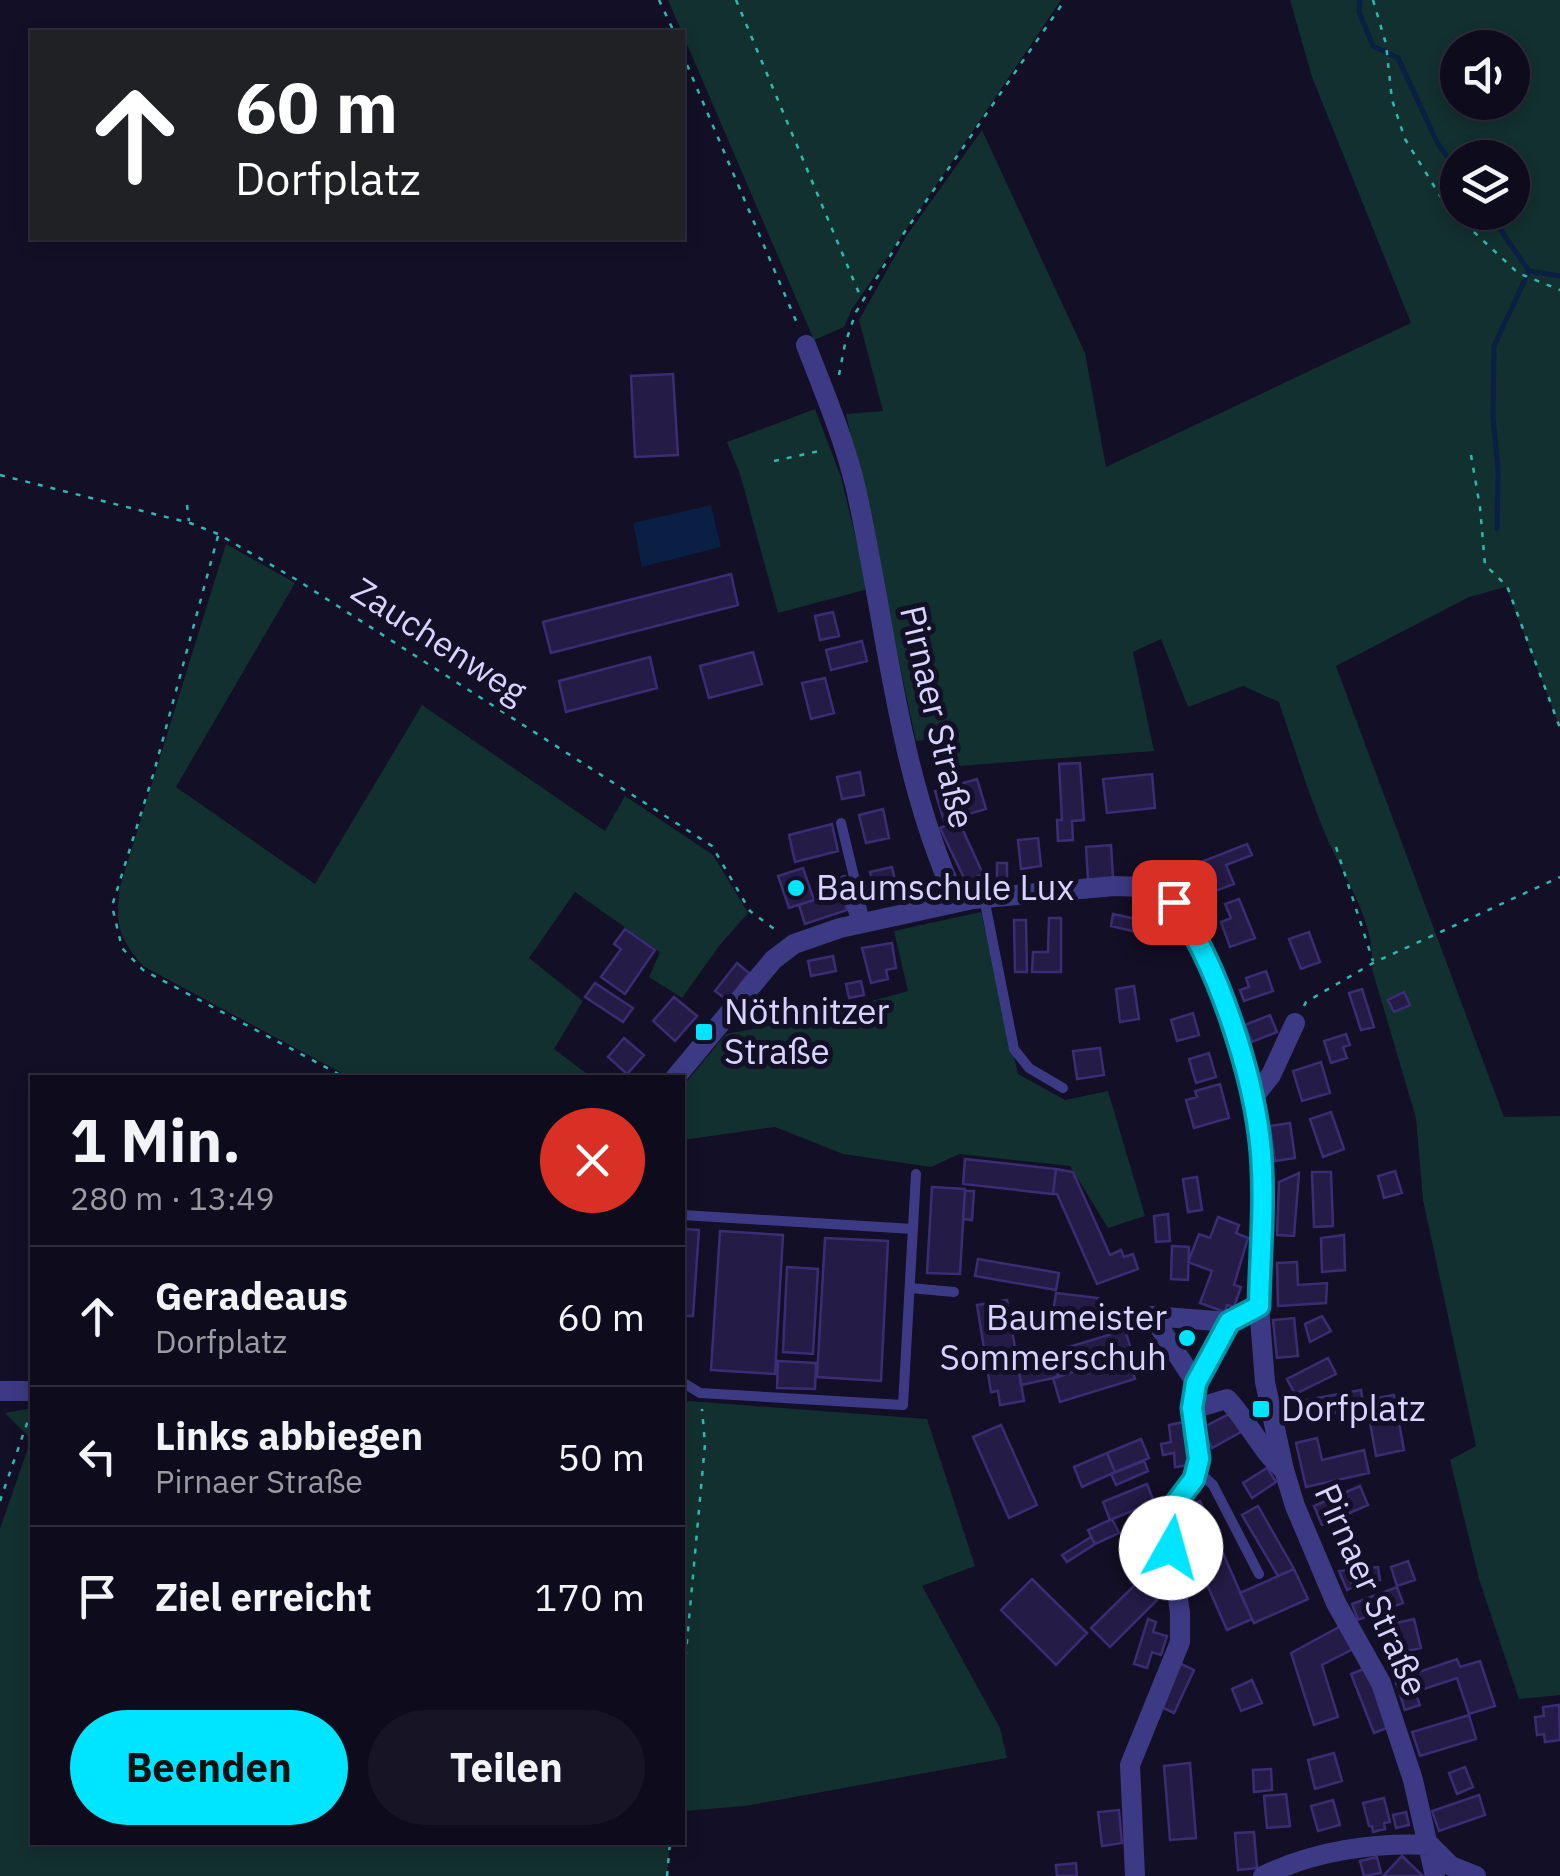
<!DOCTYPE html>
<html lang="de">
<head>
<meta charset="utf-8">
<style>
	body { margin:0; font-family:"IBM Plex Sans",sans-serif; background:#171425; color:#f1f3f6; height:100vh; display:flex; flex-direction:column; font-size:38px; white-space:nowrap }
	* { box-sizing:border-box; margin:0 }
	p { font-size:32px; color:#9b9ba3 }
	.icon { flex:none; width:55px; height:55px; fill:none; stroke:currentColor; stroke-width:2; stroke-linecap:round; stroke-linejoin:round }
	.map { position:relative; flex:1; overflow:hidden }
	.panel { position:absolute; left:30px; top:1075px; width:655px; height:770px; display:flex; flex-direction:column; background:#0e0b1c; border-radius:0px; box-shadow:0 5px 15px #0003,0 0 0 2px #2e2b3b }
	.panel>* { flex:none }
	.guide { position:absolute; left:30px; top:30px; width:655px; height:210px; border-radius:0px; box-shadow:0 5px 15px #0003,0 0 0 2px #2e2b3b; background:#202124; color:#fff; overflow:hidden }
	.buttons { position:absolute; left:1440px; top:30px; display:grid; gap:20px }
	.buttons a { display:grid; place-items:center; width:90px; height:90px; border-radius:50%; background:#0e0b1c; box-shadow:0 5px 15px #0003,0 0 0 2px #2e2b3b; font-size:50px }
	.pin { position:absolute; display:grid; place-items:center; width:85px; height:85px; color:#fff; margin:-42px; border-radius:20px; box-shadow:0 5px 15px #0006 }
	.me { position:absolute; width:110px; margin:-55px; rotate:7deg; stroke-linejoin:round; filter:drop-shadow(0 0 8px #0008) }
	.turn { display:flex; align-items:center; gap:35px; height:210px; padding:0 40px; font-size:45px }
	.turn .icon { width:130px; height:130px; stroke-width:2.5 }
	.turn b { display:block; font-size:70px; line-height:85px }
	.round { display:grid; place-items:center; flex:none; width:105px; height:105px; border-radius:52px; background:#171425 }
	.summary { display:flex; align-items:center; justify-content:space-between; height:170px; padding:0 40px }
	h1 { font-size:60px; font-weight:700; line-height:75px }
	.action { display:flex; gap:20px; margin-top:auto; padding:20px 40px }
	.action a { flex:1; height:115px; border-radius:60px; background:#00e5ff; color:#111; font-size:40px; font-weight:700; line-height:115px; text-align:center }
	.action a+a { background:#171425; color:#f1f3f6 }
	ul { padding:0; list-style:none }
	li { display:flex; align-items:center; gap:30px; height:140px; padding:0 40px; border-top:2px solid #2e2b3b }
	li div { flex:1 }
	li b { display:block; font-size:38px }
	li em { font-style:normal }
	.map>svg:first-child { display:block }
</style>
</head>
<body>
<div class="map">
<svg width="1560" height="1876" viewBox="0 0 1560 1876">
	<rect width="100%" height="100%" fill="#130f26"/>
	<!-- green -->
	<path fill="#12302f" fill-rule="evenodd" d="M668 0H1061L851 311 844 327 814 340Z
		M1290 0H1560V728L1506 587 1469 597 1336 666 1504 1117 1560 1116V1695L1519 1699 1479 1579 1450 1460 1476 1446 1423 1200 1416 1118 1372 969C1376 922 1344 878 1326 836 1308 793 1294 747 1279 702L1243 686 1188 707 1161 639 1133 652 1154 751 959 766 953 737 916 741 846 414 883 411 859 320 907 235 982 130 1085 353 1106 467 1411 323 1312 77ZM1458 48H1512V102H1458ZM1458 158H1512V212H1458Z
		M815 409 841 477 868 589 778 613 740 474 727 442Z
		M226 544 295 583 176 787 315 884 422 705 605 831 625 796 713 855 748 913 719 946 682 998 649 977 660 952 575 892 529 958 583 1001 554 1049 591 1077H349L143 966C119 938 115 925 120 887Z
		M981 912 1018 1074 1065 1100 1108 1091 1145 1216 1108 1228 1070 1166 959 1154 931 1167 843 1154 775 1127 683 1140V1086L726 1034 806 1019 908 991 894 931Z
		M689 1401 927 1419 975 1566 922 1586 1000 1728 1007 1758 745 1806 683 1811 682 1405Z
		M32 1408V1842L670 1843 667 1876H0V1529L31 1439 5 1413Z"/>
	<!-- water -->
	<path fill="#0a1f44" d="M711 505 721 547 642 567 633 523Z"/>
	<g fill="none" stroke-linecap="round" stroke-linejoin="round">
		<!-- stream -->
		<path stroke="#0a1f44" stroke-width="5" d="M1360 0 1359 12 1373 46 1398 58 1438 144 1458 171
			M1488 212 1529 271 1560 276
			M1497 529 1498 470 1493 417 1494 346 1529 271"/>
	</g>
	<!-- building -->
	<path fill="#241b47" stroke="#3b2d73" stroke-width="2.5" d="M673 374 678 455 635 457 631 376Z
		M731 574 738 605 551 653 543 622Z
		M833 612 839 636 820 640 815 616Z
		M862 641 867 661 831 670 826 650Z
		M753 652 762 684 709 698 700 666Z
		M650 657 657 688 566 712 559 681Z
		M825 678 834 713 811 719 802 683Z
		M1080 763 1084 820 1072 821 1073 840 1058 841 1057 820H1062L1059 764Z
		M860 772 864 795 842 799 837 777Z
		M1152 774 1155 808 1107 813 1103 779Z
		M977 779 986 809 944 821 935 791Z
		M883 809 889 838 866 843 859 815Z
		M832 824 838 851 795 862 789 835Z
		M949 824 953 830 961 826 983 874 966 882 940 828Z
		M1038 838 1041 866 1021 869 1018 840Z
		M1247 844 1252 855 1226 865 1234 884 1207 894 1196 864Z
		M1111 845 1113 878 1088 880 1086 847Z
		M997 863H1007V886H997Z
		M892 867 899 896 877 901 870 872Z
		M803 868 814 900 789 908 778 876Z
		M841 891 847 910 805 924 799 905Z
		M1239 899 1255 938 1230 947 1221 922 1231 918 1225 904Z
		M1146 904 1159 908 1155 922 1173 927 1171 940 1111 926 1113 914 1141 920Z
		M1049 918H1061V972H1032L1033 952H1048Z
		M1014 920H1026L1027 972H1015Z
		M625 929 655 950 625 994 601 977 621 949 614 944Z
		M1309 932 1320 962 1301 969 1289 939Z
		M892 943 896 968 886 970 888 979 871 983 862 948Z
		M833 956 836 971 811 976 808 961Z
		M737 963 749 973 728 1001 715 991Z
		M1266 971 1273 991 1244 1001 1240 990 1249 987 1246 978Z
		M861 981 864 995 849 998 846 984Z
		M595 983 633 1008 623 1022 585 997Z
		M1134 986 1139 1019 1120 1022 1116 989Z
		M1362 989 1374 1027 1361 1030 1349 993Z
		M1404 992 1410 1005 1394 1012 1388 1000Z
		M674 997 697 1016 675 1041 653 1021Z
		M1193 1013 1199 1035 1177 1041 1171 1020Z
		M1270 1015 1277 1032 1252 1042 1245 1025Z
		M1346 1034 1350 1045 1343 1047 1347 1058 1331 1063 1324 1041Z
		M624 1038 644 1055 627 1074 608 1057Z
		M1100 1048 1104 1075 1077 1079 1073 1051Z
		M1209 1053 1216 1077 1196 1083 1189 1059Z
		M1321 1062 1330 1093 1302 1101 1293 1071Z
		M1220 1084 1229 1118 1194 1128 1186 1100 1197 1097 1195 1091Z
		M1331 1112 1344 1149 1323 1157 1310 1119Z
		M1290 1123 1295 1158 1275 1161 1270 1126Z
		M965 1159 1056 1169 1053 1194 963 1184Z
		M1056 1169 1073 1172 1110 1255 1121 1250 1124 1257 1133 1254 1138 1269 1097 1284 1057 1194H1053Z
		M1395 1171 1402 1193 1384 1198 1378 1176Z
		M1312 1172H1331L1333 1226 1314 1227Z
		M1299 1173 1294 1236 1277 1235 1279 1182Z
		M1197 1177 1202 1210 1188 1212 1183 1179Z
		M932 1187 965 1189 960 1274 927 1273Z
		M965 1191H974L972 1220 963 1219Z
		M1168 1214 1170 1241 1156 1242 1154 1216Z
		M1218 1217 1239 1225 1236 1233 1248 1238 1234 1285 1241 1287 1234 1307 1227 1305 1225 1312 1200 1303 1212 1271 1188 1262 1199 1234 1210 1238Z
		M682 1229 699 1230 693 1316H682Z
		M720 1231 783 1235 775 1374 711 1370Z
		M1344 1235 1345 1270 1322 1272 1321 1238Z
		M825 1238 888 1241 881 1381 817 1377Z
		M1172 1246 1189 1247 1188 1280 1171 1279Z
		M978 1259 1059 1273 1056 1290 975 1276Z
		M1297 1262 1298 1285 1327 1283 1326 1303 1278 1306 1277 1263Z
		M787 1267 818 1269 813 1354 783 1352Z
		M1056 1293 1098 1298 1095 1318 1053 1313Z
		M1007 1300 1024 1401 1000 1405 998 1391 991 1392 977 1305Z
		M1322 1316 1331 1331 1310 1342 1305 1324Z
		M1294 1318 1298 1356 1277 1358 1273 1320Z
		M1125 1330 1132 1352 1058 1377 1052 1352Z
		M1052 1352 1058 1377 1021 1385 1017 1359Z
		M1127 1354 1135 1379 1060 1402 1053 1378Z
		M1328 1358 1336 1374 1295 1394 1287 1379Z
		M778 1361 816 1363 815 1389 777 1388Z
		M1361 1390 1364 1408 1309 1417 1306 1400Z
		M1394 1395 1404 1450 1376 1456 1366 1400Z
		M1231 1413 1241 1432 1212 1448 1202 1428Z
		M1184 1422 1190 1465 1175 1467 1174 1453 1163 1455 1161 1444 1171 1442 1169 1425Z
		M1001 1425 1037 1505 1009 1518 973 1437Z
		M1317 1438 1322 1460 1364 1450 1369 1473 1306 1487 1296 1443Z
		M1141 1439 1149 1458 1115 1472 1107 1453Z
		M1107 1453 1115 1472 1082 1487 1074 1467Z
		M1144 1461 1148 1471 1116 1485 1111 1474Z
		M1267 1468 1276 1482 1252 1498 1243 1483Z
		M1147 1484 1154 1502 1110 1520 1103 1502Z
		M1360 1486 1368 1505 1322 1525 1314 1506Z
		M1200 1501 1252 1619 1227 1630 1175 1512Z
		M1258 1506 1294 1569 1278 1576 1242 1515Z
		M1112 1519 1119 1533 1095 1544 1088 1530Z
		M1091 1537 1095 1544 1067 1562 1062 1555Z
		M1408 1561 1415 1580 1397 1586 1391 1567Z
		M1378 1567 1380 1580 1351 1582 1353 1587 1347 1590 1339 1571Z
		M1152 1568 1170 1587 1110 1647 1091 1628Z
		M1294 1569 1308 1599 1254 1623 1240 1593Z
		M1032 1579 1087 1633 1056 1665 1001 1610Z
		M1397 1587 1403 1603 1358 1620 1352 1604Z
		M1148 1619 1156 1622 1153 1632 1167 1636 1161 1655 1152 1652 1147 1668 1134 1664Z
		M1414 1619 1421 1648 1398 1653 1392 1624Z
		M1341 1626 1353 1649 1322 1665 1338 1717 1314 1725 1291 1653Z
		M1457 1659 1460 1667 1480 1661 1495 1706 1469 1714 1457 1678 1415 1692 1420 1705 1405 1710 1395 1680Z
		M1179 1663 1194 1670 1174 1713 1159 1706Z
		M1366 1668 1389 1727 1374 1733 1351 1674Z
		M1252 1680 1262 1703 1241 1711 1232 1689Z
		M1559 1705 1560 1740 1545 1742 1544 1734 1537 1735 1535 1717 1544 1716 1543 1707Z
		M1469 1715 1476 1739 1420 1756 1412 1732Z
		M1334 1753 1342 1781 1315 1789 1308 1760Z
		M1190 1763 1196 1838 1170 1840 1164 1766Z
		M1465 1767 1473 1787 1457 1794 1449 1773Z
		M1271 1769 1272 1790 1254 1792 1253 1770Z
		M1286 1794 1290 1826 1267 1828 1264 1796Z
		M1479 1795 1485 1815 1439 1831 1432 1811Z
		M1384 1798 1390 1822 1384 1823 1385 1829 1373 1832 1372 1826H1369L1363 1803Z
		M1333 1800 1340 1825 1318 1831 1311 1806Z
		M1119 1810 1122 1843 1102 1846 1098 1812Z
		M1406 1812 1409 1825 1396 1828 1393 1815Z
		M1254 1832 1257 1868 1238 1870 1235 1833Z
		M1402 1856 1423 1876H1383Z
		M1377 1857 1381 1873 1364 1876 1360 1861Z
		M1076 1863 1077 1876H1057L1056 1865Z"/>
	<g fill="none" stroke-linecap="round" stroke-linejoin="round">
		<!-- path -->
		<path stroke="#2fb8b0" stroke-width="2.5" stroke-dasharray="5 8" stroke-linecap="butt" d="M659 0 674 32
			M736 0 861 298
			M1373 0 1386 44 1392 100 1405 139 1447 207 1518 273 1560 290
			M682 53 799 328
			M839 375 845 344 856 312 904 233 1065 0
			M1471 455 1480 507 1485 565 1507 586 1560 728
			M774 461 824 450
			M0 475 190 523 218 534 297 580 712 846 750 911 777 931
			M187 505 189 521
			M218 536 154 772 112 906 122 948 143 970 346 1078
			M1336 847 1373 961
			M1304 1006 1306 1002 1373 963 1560 877
			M0 1501 32 1409
			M682 1696 705 1444 702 1409
			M667 1876 670 1842"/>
		<!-- service -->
		<path stroke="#3d3a85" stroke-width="10" d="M841 823 865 922
			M844 880 857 924
			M984 898 1014 1049 1029 1068 1063 1088
			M682 1215 913 1229
			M910 1288 954 1292
			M682 1382 700 1393 903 1405 916 1174
			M1196 1383 1228 1323
			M1197 1470 1213 1485 1259 1574"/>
		<!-- minor -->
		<path stroke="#3d3a85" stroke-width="20" d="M806 345C824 392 844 438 856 489 887 627 897 772 957 902
			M675 1078 773 960 794 944 840 928 973 899 1114 886 1145 887 1174 903 1192 928 1224 1005 1253 1098 1263 1186 1259 1306 1265 1382 1284 1470 1295 1506 1336 1603 1381 1683 1413 1780 1435 1876
			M1253 1098 1271 1075 1295 1023
			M0 1391H32
			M1193 1409 1227 1399C1248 1421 1261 1451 1284 1470
			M1430 1845 1451 1866 1476 1876
			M1135 1876 1130 1765 1180 1642V1613L1166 1515C1175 1504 1189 1491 1195 1477 1205 1451 1191 1413 1196 1383L1152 1316 1229 1322 1259 1306
			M1263 1876C1313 1851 1375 1842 1430 1845"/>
	</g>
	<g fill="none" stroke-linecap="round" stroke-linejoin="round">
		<defs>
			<path id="route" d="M1171 1548 1166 1516 1194 1479 1199 1459 1192 1408 1196 1383 1229 1322 1259 1306C1260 1255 1265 1204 1261 1153 1255 1078 1218 964 1174 902"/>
		</defs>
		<!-- route casing -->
		<use href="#route" stroke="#0095a6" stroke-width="25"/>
		<!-- route -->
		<use href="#route" stroke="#00e5ff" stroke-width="18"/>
	</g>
	<!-- markers -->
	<g fill="#00e5ff" stroke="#130f26" stroke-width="4">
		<circle cx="796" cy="888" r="10"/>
		<rect x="694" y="1022" width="20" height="20" rx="5"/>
		<circle cx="1187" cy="1338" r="10"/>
		<rect x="1251" y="1399" width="20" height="20" rx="5"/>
	</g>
	<g text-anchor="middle" stroke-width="10" stroke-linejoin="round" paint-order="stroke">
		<!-- street labels -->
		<g font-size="35" fill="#d9d4ff" stroke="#130f26">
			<text transform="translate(439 641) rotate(33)" y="12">Zauchenweg</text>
			<text transform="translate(937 717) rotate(77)" y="12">Pirnaer Straße</text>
			<text transform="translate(1371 1590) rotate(66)" y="12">Pirnaer Straße</text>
		</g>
		<!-- poi labels -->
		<g font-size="35" fill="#d9d4ff" stroke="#130f26" text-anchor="start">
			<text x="816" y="900">Baumschule Lux</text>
			<text x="724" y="1024">Nöthnitzer<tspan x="724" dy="40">Straße</tspan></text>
			<text x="1167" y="1330" text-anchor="end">Baumeister<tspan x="1167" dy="40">Sommerschuh</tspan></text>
			<text x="1281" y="1421">Dorfplatz</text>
		</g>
	</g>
</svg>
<div class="buttons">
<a><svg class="icon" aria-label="sound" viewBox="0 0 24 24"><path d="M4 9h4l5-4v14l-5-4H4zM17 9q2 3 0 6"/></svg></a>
<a><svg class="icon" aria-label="layers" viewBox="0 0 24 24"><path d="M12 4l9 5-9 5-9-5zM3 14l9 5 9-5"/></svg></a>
</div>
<div class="pin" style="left:1174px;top:902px;background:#d93025"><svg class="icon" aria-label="arrive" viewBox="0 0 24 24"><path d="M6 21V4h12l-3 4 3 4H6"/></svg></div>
<svg class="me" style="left:1171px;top:1548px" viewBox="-20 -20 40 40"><circle r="19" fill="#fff"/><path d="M0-13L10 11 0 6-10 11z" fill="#00e5ff"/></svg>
<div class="guide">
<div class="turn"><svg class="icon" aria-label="ahead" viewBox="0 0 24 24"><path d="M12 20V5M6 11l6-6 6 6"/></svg><div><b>60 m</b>Dorfplatz</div></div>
</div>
<section class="panel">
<div class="summary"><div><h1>1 Min.</h1><p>280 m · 13:49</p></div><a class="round" style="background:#d93025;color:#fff"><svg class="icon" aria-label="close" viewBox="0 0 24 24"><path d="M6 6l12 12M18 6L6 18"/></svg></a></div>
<ul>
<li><svg class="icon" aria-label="ahead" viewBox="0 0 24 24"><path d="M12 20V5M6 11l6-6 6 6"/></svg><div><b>Geradeaus</b><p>Dorfplatz</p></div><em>60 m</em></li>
<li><svg class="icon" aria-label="left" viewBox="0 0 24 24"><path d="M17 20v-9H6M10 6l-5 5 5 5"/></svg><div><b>Links abbiegen</b><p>Pirnaer Straße</p></div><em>50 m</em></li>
<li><svg class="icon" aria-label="arrive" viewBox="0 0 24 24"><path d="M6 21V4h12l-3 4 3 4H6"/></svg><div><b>Ziel erreicht</b></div><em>170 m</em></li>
</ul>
<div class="action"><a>Beenden</a><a>Teilen</a></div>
</section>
</div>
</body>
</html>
